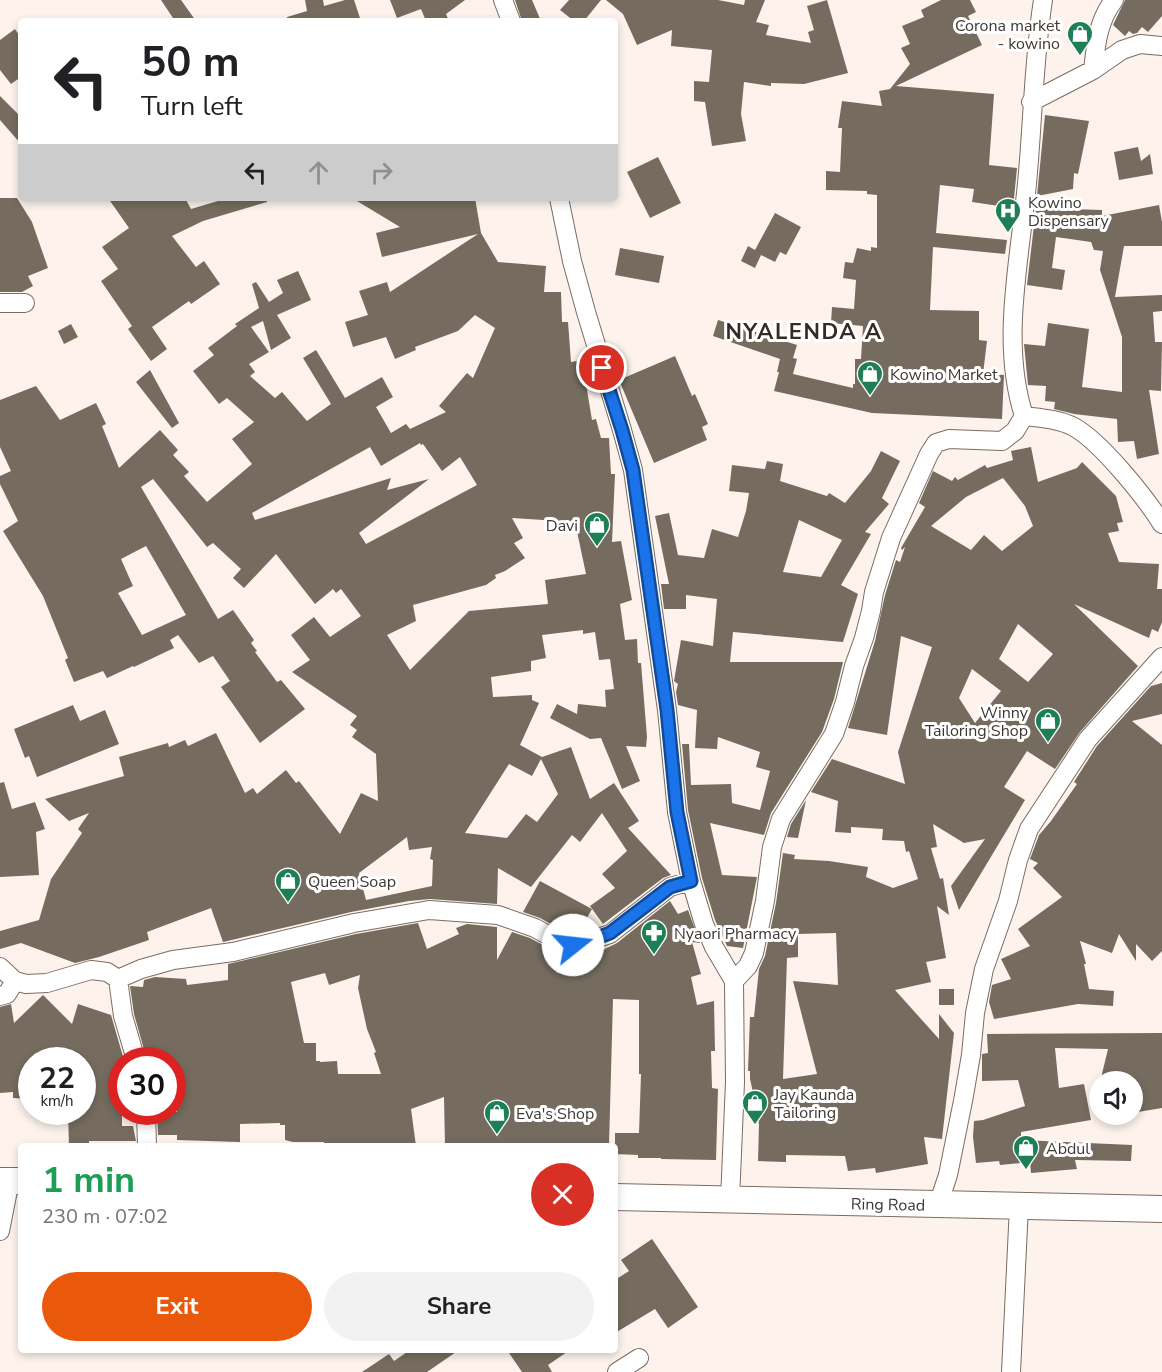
<!DOCTYPE html>
<html lang="en">
<head>
<meta charset="utf-8">
<style>
	body { margin:0; font-family:"Nunito Sans",sans-serif; background:#f2f2f2; color:#202124; height:100vh; display:flex; flex-direction:column; font-size:22px; white-space:nowrap }
	* { box-sizing:border-box; margin:0 }
	p { font-size:20px; color:#757577 }
	.icon { flex:none; width:33px; height:33px; fill:none; stroke:currentColor; stroke-width:2; stroke-linecap:round; stroke-linejoin:round }
	.map { position:relative; flex:1; overflow:hidden }
	.side { position:absolute; left:18px; top:1143px; width:600px; height:210px; display:flex; flex-direction:column; background:#fff; border-radius:6px; box-shadow:0 3px 9px #0003 }
	.side>* { flex:none }
	.banner { position:absolute; left:18px; top:18px; width:600px; height:183px; border-radius:6px; box-shadow:0 3px 9px #0003; background:#fff; color:#202124; overflow:hidden }
	.fabs { position:absolute; left:1089px; top:1071px; display:grid; gap:12px }
	.fabs a { display:grid; place-items:center; width:54px; height:54px; border-radius:50%; background:#fff; box-shadow:0 3px 9px #0003; font-size:30px }
	.speed { position:absolute; left:18px; top:1047px; display:flex; gap:12px; font-size:30px; font-weight:700; text-align:center }
	.speed>* { display:grid; place-content:center; width:78px; height:78px; border-radius:50%; background:#fff; box-shadow:0 3px 9px #0003; line-height:1 }
	.speed small { font-size:15px; font-weight:400 }
	.speed .limit { border:9px solid #d22; background:#fff; color:#111 }
	.pin { position:absolute; display:grid; place-items:center; width:51px; height:51px; color:#fff; margin:-26px; border:3px solid #fff; border-radius:50%; box-shadow:0 2px 6px #0007 }
	.me { position:absolute; width:66px; margin:-33px; rotate:74deg; stroke-linejoin:round; filter:drop-shadow(0 0 4px #0008) }
	.turn { display:flex; align-items:center; gap:21px; height:126px; padding:0 24px; font-size:27px }
	.turn .icon { width:78px; height:78px; stroke-width:2.5 }
	.turn b { display:block; font-size:42px; line-height:51px }
	.lanes { display:flex; align-items:center; height:57px; padding:0 24px; background:#0003; justify-content:center; gap:30px; direction:ltr }
	.lanes .off { opacity:.35 }
	.round { display:grid; place-items:center; flex:none; width:63px; height:63px; border-radius:32px; background:#f2f2f2 }
	.headline { display:flex; align-items:center; justify-content:space-between; height:102px; padding:0 24px }
	h1 { font-size:36px; font-weight:700; line-height:45px; color:#1e9e55 }
	.action { display:flex; gap:12px; margin-top:auto; padding:12px 24px }
	.action a { flex:1; height:69px; border-radius:36px; background:#ea580c; color:#fff; font-size:24px; font-weight:700; line-height:69px; text-align:center }
	.action a+a { background:#f2f2f2; color:#202124 }
	.map>svg:first-child { display:block }
</style>
</head>
<body>
<div class="map">
<svg width="1162" height="1372" viewBox="0 0 1162 1372">
	<rect width="100%" height="100%" fill="#fdf3ec"/>
	<!-- building -->
	<path fill="#756c5f" fill-rule="evenodd" d="M161 0H181L196 21H175Z
		M305 0H323L324 6 345 0H354L361 21H288L287 17 307 11Z
		M390 0H465L446 14 449 21H426L421 9 397 18Z
		M515 0H532L541 21H522Z
		M569 0H601L584 21H574L560 10Z
		M606 0H718L744 5 745 0H765L756 22 769 25 766 35 811 43 808 32 814 30 807 6 827 0 848 73 804 84 771 83V86L744 82 741 114 746 141 712 146 705 102 694 101V81L709 82 712 50 671 46 672 30 637 45 623 14Z
		M941 0H970L976 12 968 16 982 45 896 86 994 94 989 165 1017 168 1013 208 972 202 974 189 940 185 936 233 1007 240 1005 254 933 247 930 310 979 311V340L987 341 983 374 1004 375 1002 419 872 413 774 391 779 372H777L780 359 713 336 718 320 797 345 793 358 797 359 793 374 853 388V384H855V359H861L863 326 831 323 832 307 854 309 856 280 843 278 845 262 853 263 857 248 871 251V247L877 248V195L867 194V191L826 190V171L840 172 842 128H838L842 101 882 106 879 91 890 89 910 64 901 48 910 44 902 26 924 17 921 10Z
		M1125 0H1162V16L1148 32 1142 27 1137 33 1133 34 1129 31 1125 36 1113 25Z
		M15 29 21 38V77L11 84 0 70V40Z
		M0 96 21 117V144L0 120Z
		M1045 115 1089 121 1078 174 1074 173 1073 189 1037 196Z
		M1138 147 1141 161 1150 154 1153 174 1119 180 1114 152Z
		M658 157 681 203 650 218 627 172Z
		M0 198H17L32 222 48 268 28 276 33 286 22 292H0Z
		M108 198H185L191 209 228 198H267V202L203 221 172 236 196 267 204 261 220 284 191 304 189 301 152 327 167 349 151 361 128 329 132 326 101 281 118 269 102 247 129 228Z
		M352 198H475L481 233 498 262 546 266 544 292H561L562 322H568L571 362 582 360 592 420 596 419 601 438H609L611 474H615L612 542 621 541 632 600 620 604 625 640 637 639 638 663H641L647 737 646 747 626 746 640 781 622 789 601 738 590 739 550 718 557 704 577 714 578 704 606 707 605 690 614 689 610 659 599 660 595 632 583 634V630L542 635 546 658 531 661V671L491 677 493 697 532 695V700L539 703 520 745 542 757 571 747 590 799 614 783 639 821 628 828 671 875 663 878 603 924 590 906 615 888 602 874 627 851 602 813 580 842 572 835 531 887 498 868 497 904 430 899 409 901 351 912 223 942 211 908 147 932 149 940 99 957 75 963 21 943 0 949V931L39 920 51 879 82 833 78 829 89 813 69 821 45 799 124 776 119 757 168 743 169 747 185 740 188 746 216 733 245 793 253 788 257 794 286 770 296 783 299 781 340 834 361 793 378 801 376 754 352 737 357 730 350 725 357 716 292 672 310 660 291 635 314 617 330 637 361 616 341 589 336 593 333 589 315 604 276 554 244 588 233 578 241 569 213 543 207 547 153 479 141 487 218 619 233 610 254 640 251 643 257 651 255 652 277 682 281 680 305 709 260 743 221 687 230 681 213 656 199 663 178 635 170 640 174 648 134 667 133 666 107 678 103 671 74 682 65 660 68 658 43 596 3 531 18 521 0 484V476L11 471 0 447V400L36 386 60 420 96 403 106 424 102 426 119 468 160 430 178 450 173 455 189 472 184 476 207 502 252 464 232 439 254 422 227 398 219 404 193 371 214 355 208 348 237 326 235 324 259 308 252 284 256 282 269 302 283 293 277 280 298 271 311 300 277 315 291 338 271 350 263 321 251 327 269 352 249 364 255 372 250 376 275 398 282 392 307 421 331 404 303 358 316 350 345 398 382 377 393 397 376 407 391 433 406 424 410 429 446 412 439 406 467 373 473 378 495 328 475 315 458 331 415 347 416 350 395 359 386 337 353 347 345 322 368 315 359 291 387 282 390 292 478 234 382 257 376 233 400 227ZM420 443 421 445 423 444 442 471 460 457 477 485 366 544 359 533 429 479 387 490 391 478 255 520 252 513 370 447 381 466ZM512 518 575 522 586 574 545 580 548 604 469 611 410 670 387 635 416 621 413 605 486 585 496 578 495 575 505 571 525 558 514 543 523 538ZM146 546 186 615 142 635 118 593 133 586 121 559ZM541 759 558 794 537 822 526 814 507 838 465 833 509 764 532 776ZM407 837 409 850 432 847 430 859 433 860 432 886 366 900 359 873Z
		M1159 205 1162 222V246H1124L1115 297 1162 295V311L1153 312 1155 342H1162L1161 391 1149 390 1159 454 1137 459 1134 441 1118 442 1117 419 1074 414 1054 409 1055 402 1045 401 1046 386 1028 385 1024 344 1045 346 1048 323 1089 329 1082 387 1122 392V337L1100 270 1103 251 1094 250 1091 242 1056 237 1052 268 1065 270 1062 290 1027 285 1036 208 1102 210V216Z
		M775 213 801 227 786 255 780 252 775 262 761 255 755 268 741 261 748 246 755 250Z
		M620 248 664 256 659 283 615 275Z
		M71 324 78 337 64 344 58 331Z
		M675 356 692 396 695 394 708 424 702 427 707 440 654 463 619 380Z
		M150 370 179 423 172 428 136 382Z
		M1031 447 1038 482 1077 468 1082 462 1116 496 1123 522 1117 523 1119 531 1108 533 1119 562 1159 564 1157 589H1162V622L1158 632 1152 629 1149 638 1074 604 1138 666 1080 732 1055 769 1027 751 1004 787 1025 800 959 910 951 886 985 839 964 843 933 824 937 847 931 848 940 879 943 878 949 915 937 906 946 958 926 962 931 982 895 990 939 1039V1014L954 1033 942 1139 924 1137 928 1164 876 1173 875 1168 848 1171 845 1156 786 1155V1162L758 1161 759 1125 755 1097H754L750 1079V1071H748L750 1017H754L759 969 765 956 776 903 783 853 795 855 794 859 829 861 868 867 866 877 893 888 918 879 909 851 906 852 904 841 882 840 883 829 851 827V833L835 832 838 801 811 792 832 759 905 784 898 752 932 647 901 636 887 735 848 728 875 641 885 595 896 560 900 562 905 547 902 550 901 548 925 507 919 503 933 471 952 481 955 477 958 480 985 465 987 468 1013 460 1011 451ZM1003 478 1025 506 1033 526 1002 551 984 535 971 550 931 526 966 497ZM1018 624 1053 654 1028 682 999 659ZM972 669 1001 691 975 723 959 698ZM836 933 838 985 793 981 817 1074 783 1079 787 958 798 957V934Z
		M881 451 900 461 882 498 889 504 865 532 871 534 841 585 858 594 843 642 733 632 730 662H843L834 699 822 732 771 813 764 835 710 823 722 875 757 877 743 948 727 946 715 920 702 878 688 810 682 744H689L691 785 731 784 732 803 760 810 770 771 756 767 760 752 718 737 717 749 695 748 697 710 678 705 676 692 678 684 674 681 681 640 713 646 717 599 686 595V609H664L661 584H669L655 516 669 513 678 555 704 558 712 529 738 537 746 511 749 493 729 491 732 465 765 469 767 461 783 464 780 481 827 496 829 493 845 503 871 471ZM799 520 842 540 821 577 783 572Z
		M1162 683V714L1132 721 1162 745V951L1152 961 1136 944V961L1119 934 1112 953 1080 941 1086 964H1084L1089 989 1114 991 1113 1006 1078 1004 994 1019 989 1002 992 985 1011 979 1001 959 1030 946 1018 929 1062 897 1033 868 1038 863 1030 859 1039 835 1051 821 1077 784 1074 782 1097 746 1151 686Z
		M73 705 80 721 105 710 119 744 37 777 29 756 25 758 14 729Z
		M4 782 12 809 35 802 45 829 36 832 39 875 0 877V783Z
		M806 800 798 838 787 837 791 824Z
		M540 881 592 909 579 932 567 933 540 918 523 912Z
		M670 901 678 914 688 910 700 943 692 942 701 974 691 977 697 1005 714 1001 715 1051H711L712 1088 718 1089 716 1160 661 1159V1158H638V1155L615 1154V1133H639L641 1074H639V1000L613 999 609 1146H445L444 1097 411 1109 416 1146H324V1142H293L285 1140V1125H280V1123L240 1124V1142L177 1140V1135H158L157 1112H177L178 1079 172 1080V1060H147L134 1014 130 986 143 987 144 980 155 977 186 979 187 985 228 980V964L356 934 418 923 427 949 459 934 456 928 467 924 497 927V960L512 932 530 938 559 954 566 956 556 973 617 943ZM325 973 329 985 360 975 358 988 367 1029 376 1052 374 1053 381 1074H338L337 1061 320 1062V1061H316V1043H304L291 982Z
		M939 989H954V1005H939Z
		M43 995 72 1024 78 1004 111 1015 124 1060H122V1126H133L136 1141H89V1145L69 1146 68 1113 82 1112V1060H32V1099L13 1098V1092L0 1093V1007L11 1004 14 1023Z
		M1162 1033V1108L1132 1113V1082H1100L1108 1049 1055 1048 1059 1088 1084 1084 1091 1120 1021 1132V1140L1132 1145 1131 1161 1075 1160 1077 1169 1031 1173 1030 1162 1000 1165 999 1161 976 1163 973 1137 974 1121 983 1120 1025 1106 1018 1080 982 1081V1054L988 1053 987 1034Z
		M652 1239 698 1307 668 1328 655 1309 615 1333V1280L629 1271 621 1260Z
		M410 1350H459L427 1372H362L389 1354 394 1361Z
		M507 1350H570L548 1365 552 1372H522Z"/>
	<g fill="none" stroke-linecap="round" stroke-linejoin="round">
		<defs>
			<path id="minor" d="M503 0 511 21
				M1093 70C1096 44 1098 21 1114 0
				M1031 102 1093 70 1122 50 1140 44 1162 46
				M559 198 572 261 586 312 622 430 633 470 667 710 677 812 691 881 704 924 714 947 734 981
				M0 303H25
				M1024 416C1040 418 1059 419 1074 427 1101 442 1146 498 1162 524
				M0 967 15 981 26 984 47 983 91 970 107 972 118 979 123 1016 136 1060
				M118 979 141 969 173 960 233 952 354 923 429 910 498 915 535 928 564 944 573 945 586 942 610 934 670 887 691 881
				M0 996 7 994 15 981
				M146 1112 147 1146
				M730 1200 735 1082 734 981 748 966 754 953 765 901 772 847 781 819 834 734 845 702 854 666 864 638 871 611 874 592 891 538 929 454 936 443 949 439 1002 441 1015 431 1024 416C999 339 1022 252 1028 172 1033 115 1034 57 1043 0
				M938 1205 948 1175 963 1101 971 1055 975 1013 984 969 1008 901 1018 860 1029 829 1088 739 1162 657
				M0 1231 10 1180
				M617 1372 639 1358
				M1011 1372 1019 1206"/>
			<path id="secondary" d="M0 1181H21
				M615 1197 1162 1209"/>
		</defs>
		<!-- minor casing -->
		<use href="#minor" stroke="#7a6c62" stroke-width="20"/>
		<!-- secondary casing -->
		<use href="#secondary" stroke="#7a6c62" stroke-width="28"/>
		<!-- minor -->
		<use href="#minor" stroke="#fff" stroke-width="18"/>
		<!-- secondary -->
		<use href="#secondary" stroke="#fff" stroke-width="26"/>
	</g>
	<g fill="none" stroke-linecap="round" stroke-linejoin="round">
		<defs>
			<path id="route" d="M573 945 586 942 610 933 670 887 691 881 677 812 667 710 633 470 622 430 602 368"/>
		</defs>
		<!-- route casing -->
		<use href="#route" stroke="#114b97" stroke-width="15"/>
		<!-- route -->
		<use href="#route" stroke="#1a73e8" stroke-width="10"/>
	</g>
	<!-- icons -->
	<defs>
		<symbol id="shop-pin" viewBox="-11 -11 22 30"><path d="M0 17L-7.5 6A9.5 9.5 0 1 1 7.5 6Z" fill="#1e7e56" stroke="#fff"/><path d="M-5-2.5h2.3a2.7 3.5 0 0 1 5.4 0H5L5.5 6h-11ZM-1.5-2.5h3a1.5 2.3 0 0 0-3 0Z" fill="#fff"/></symbol>
		<symbol id="hospital-pin" viewBox="-11 -11 22 30"><path d="M0 17L-7.5 6A9.5 9.5 0 1 1 7.5 6Z" fill="#1e7e56" stroke="#fff"/><path d="M-5-5h3v3.5h4V-5h3V5h-3V1.5h-4V5h-3Z" fill="#fff"/></symbol>
		<symbol id="pharmacy-pin" viewBox="-11 -11 22 30"><path d="M0 17L-7.5 6A9.5 9.5 0 1 1 7.5 6Z" fill="#1e7e56" stroke="#fff"/><path d="M-2-6h4v4h4v4h-4v4h-4v-4h-4v-4h4Z" fill="#fff"/></symbol>
	</defs>
	<g fill-rule="evenodd">
		<use href="#shop-pin" x="1065" y="19" width="30" height="40"/>
		<use href="#hospital-pin" x="993" y="196" width="30" height="40"/>
		<use href="#shop-pin" x="855" y="359" width="30" height="40"/>
		<use href="#shop-pin" x="582" y="510" width="30" height="40"/>
		<use href="#shop-pin" x="1033" y="706" width="30" height="40"/>
		<use href="#shop-pin" x="273" y="866" width="30" height="40"/>
		<use href="#pharmacy-pin" x="639" y="918" width="30" height="40"/>
		<use href="#shop-pin" x="740" y="1088" width="30" height="40"/>
		<use href="#shop-pin" x="482" y="1098" width="30" height="40"/>
		<use href="#shop-pin" x="1011" y="1133" width="30" height="40"/>
	</g>
	<g text-anchor="middle" stroke-width="6" stroke-linejoin="round" paint-order="stroke">
		<!-- poi labels -->
		<g font-size="16" fill="#3e3834" stroke="#fff" text-anchor="start">
			<text x="1060" y="31" text-anchor="end">Corona market<tspan x="1060" dy="18">- kowino</tspan></text>
			<text x="1028" y="208">Kowino<tspan x="1028" dy="18">Dispensary</tspan></text>
			<text x="890" y="380">Kowino Market</text>
			<text x="578" y="531" text-anchor="end">Davi</text>
			<text x="1028" y="718" text-anchor="end">Winny<tspan x="1028" dy="18">Tailoring Shop</tspan></text>
			<text x="308" y="887">Queen Soap</text>
			<text x="674" y="939">Nyaori Pharmacy</text>
			<text x="774" y="1100">Jay Kaunda<tspan x="774" dy="18">Tailoring</tspan></text>
			<text x="516" y="1119">Eva's Shop</text>
			<text x="1046" y="1154">Abdul</text>
		</g>
		<!-- street labels -->
		<g font-size="16" fill="#3e3834" stroke="#fff">
			<text transform="translate(888 1204) rotate(1)" y="6">Ring Road</text>
		</g>
		<!-- district labels -->
		<g font-size="22" font-weight="bold" letter-spacing="1.5" fill="#362a22" stroke="#fff">
			<text x="804" y="339">NYALENDA A</text>
		</g>
	</g>
</svg>
<div class="fabs">
<a><svg class="icon" aria-label="sound" viewBox="0 0 24 24"><path d="M4 9h4l5-4v14l-5-4H4zM17 9q2 3 0 6"/></svg></a>
</div>
<div class="speed"><div>22<small>km/h</small></div><div class="limit">30</div></div>
<div class="pin" style="left:602px;top:368px;background:#d93025"><svg class="icon" aria-label="arrive" viewBox="0 0 24 24"><path d="M6 21V4h12l-3 4 3 4H6"/></svg></div>
<svg class="me" style="left:573px;top:945px" viewBox="-20 -20 40 40"><circle r="19" fill="#fff"/><path d="M0-13L10 11 0 6-10 11z" fill="#1a73e8"/></svg>
<div class="banner">
<div class="turn"><svg class="icon" aria-label="left" viewBox="0 0 24 24"><path d="M17 20v-9H6M10 6l-5 5 5 5"/></svg><div><b>50 m</b>Turn left</div></div>
<div class="lanes"><svg class="icon" aria-label="left" viewBox="0 0 24 24"><path d="M17 20v-9H6M10 6l-5 5 5 5"/></svg><svg class="icon off" aria-label="ahead" viewBox="0 0 24 24"><path d="M12 20V5M6 11l6-6 6 6"/></svg><svg class="icon off" aria-label="right" viewBox="0 0 24 24"><path d="M7 20v-9h11M14 6l5 5-5 5"/></svg></div>
</div>
<section class="side">
<div class="headline"><div><h1>1 min</h1><p>230 m · 07:02</p></div><a class="round" style="background:#d93025;color:#fff"><svg class="icon" aria-label="close" viewBox="0 0 24 24"><path d="M6 6l12 12M18 6L6 18"/></svg></a></div>
<div class="action"><a>Exit</a><a>Share</a></div>
</section>
</div>
</body>
</html>
